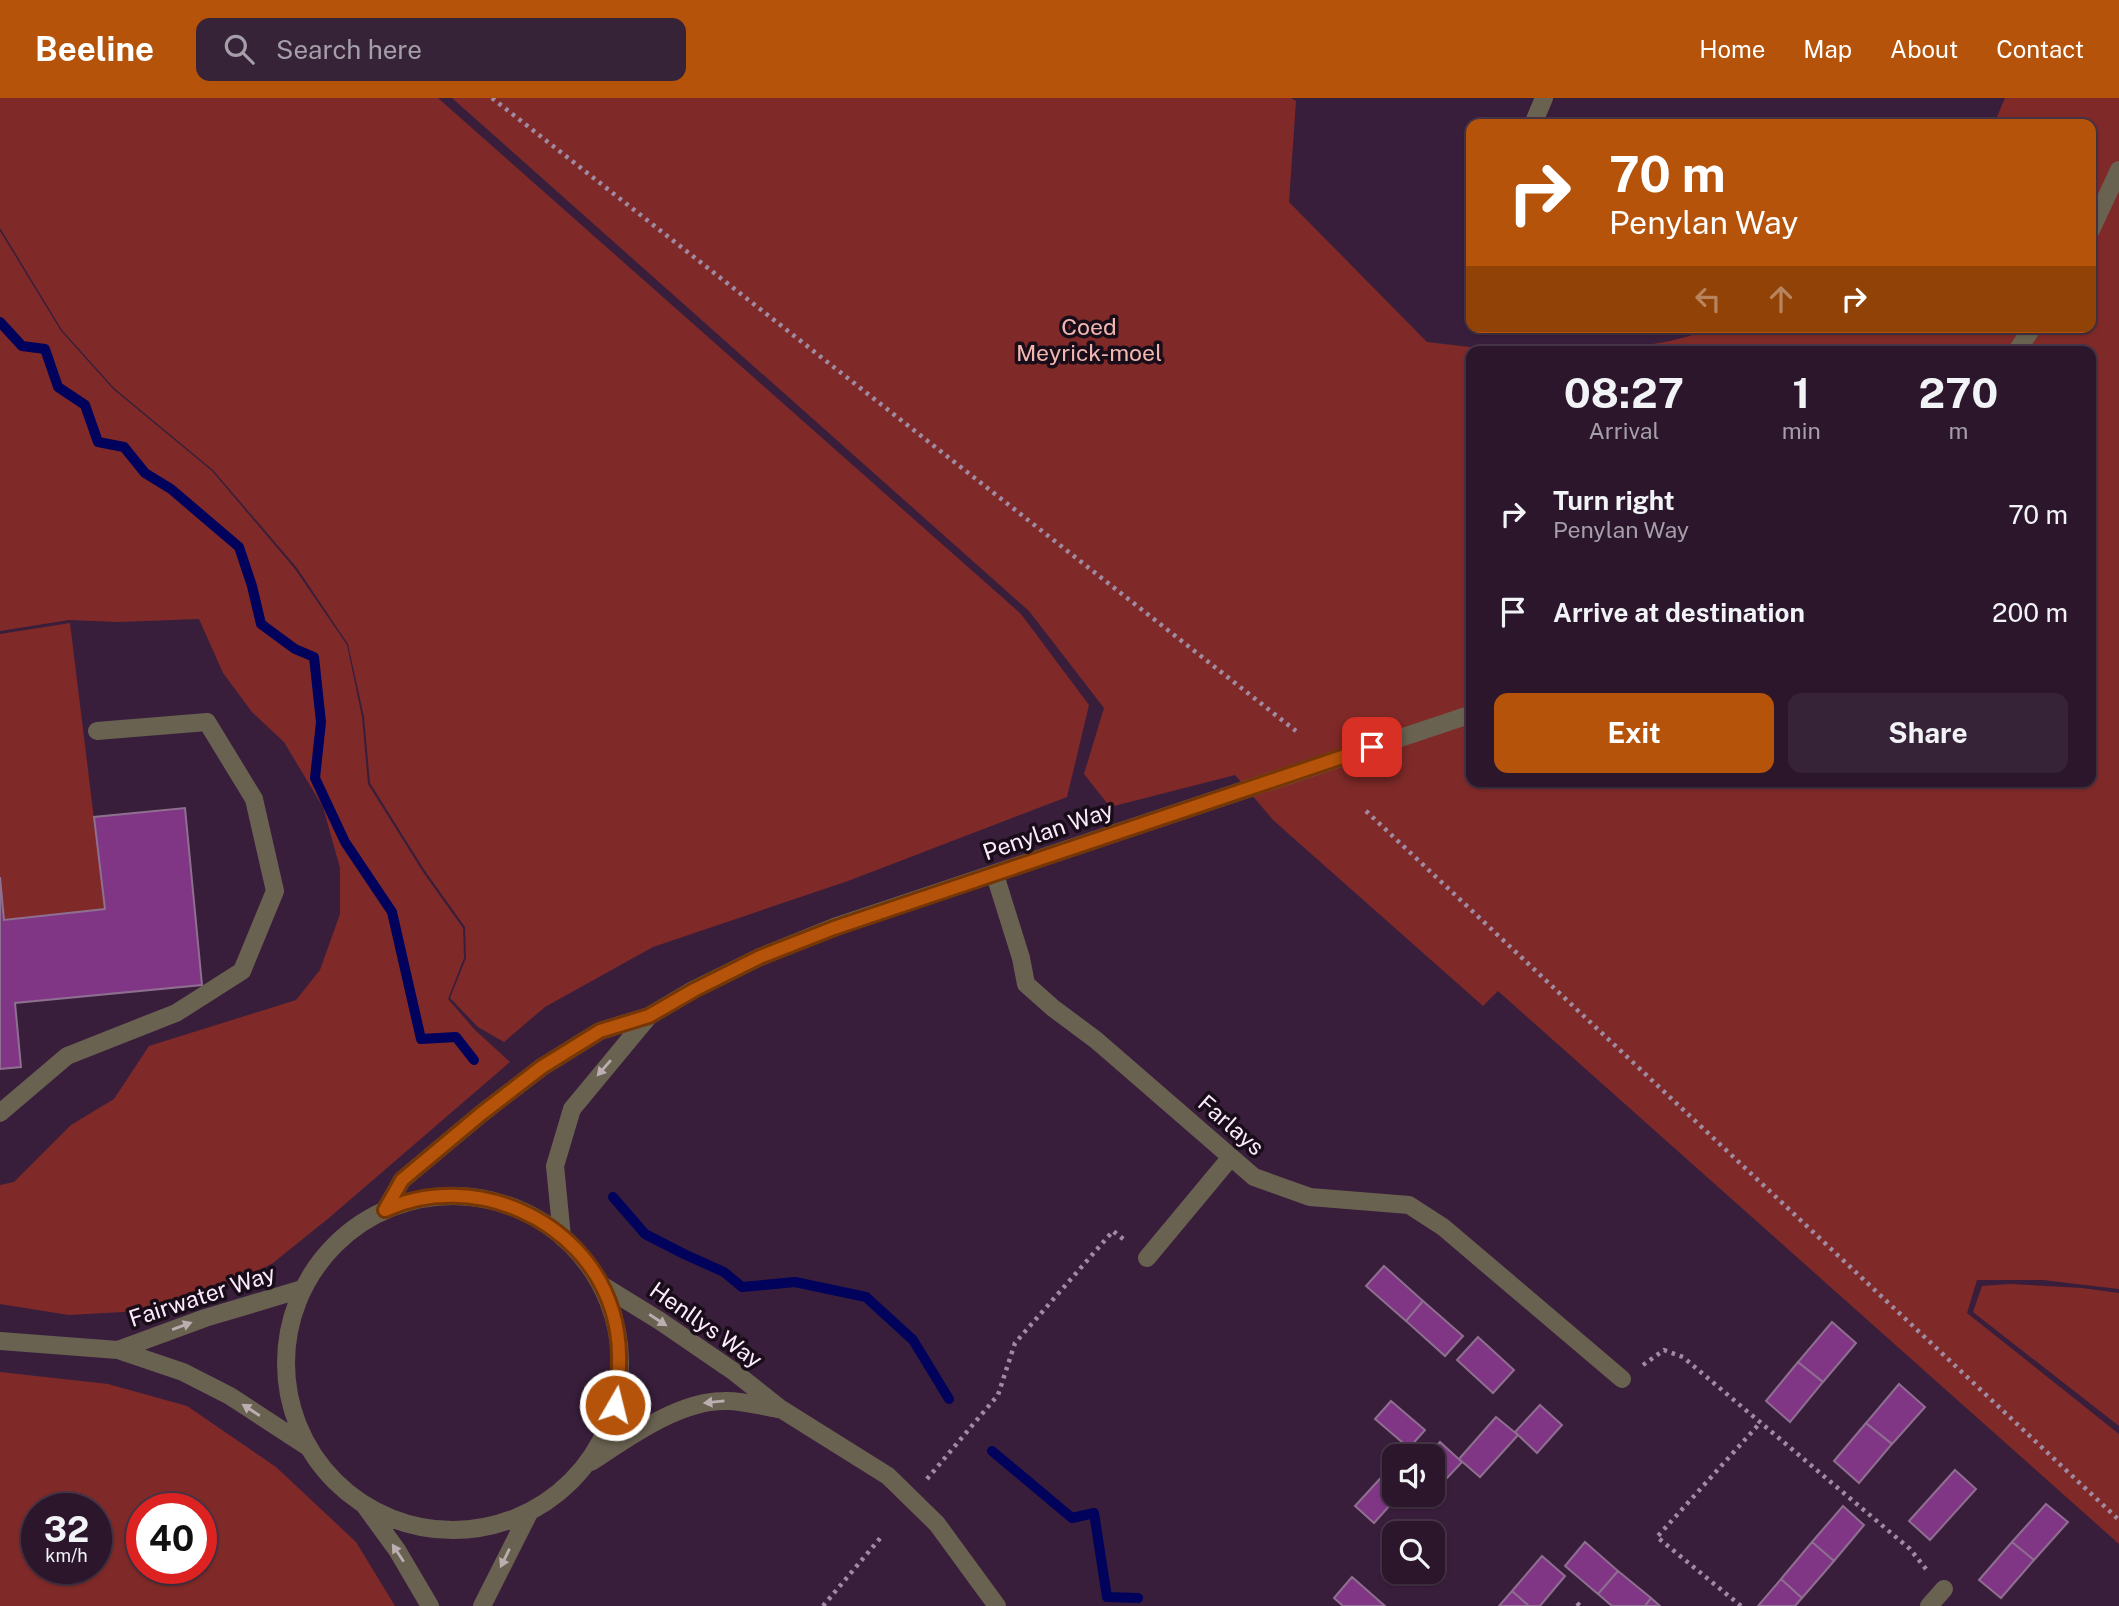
<!DOCTYPE html>
<html lang="en">
<head>
<meta charset="utf-8">
<style>
	body { margin:0; font-family:"Public Sans",sans-serif; background:#372338; color:#f1f3f6; height:100vh; display:flex; flex-direction:column; font-size:26px; white-space:nowrap }
	* { box-sizing:border-box; margin:0 }
	p { font-size:23px; color:#a69fa9 }
	.icon { flex:none; width:38px; height:38px; fill:none; stroke:currentColor; stroke-width:2; stroke-linecap:round; stroke-linejoin:round }
	.map { position:relative; flex:1; overflow:hidden }
	.details { position:absolute; left:1466px; top:248px; width:630px; height:441px; display:flex; flex-direction:column; background:#2b162c; border-radius:14px; box-shadow:0 2px 5px #0004,0 0 0 2px #473548 }
	.details>* { flex:none }
	.banner { position:absolute; left:1466px; top:21px; width:630px; height:214px; border-radius:14px; box-shadow:0 2px 5px #0004,0 0 0 2px #473548; background:#b45309; color:#fff; overflow:hidden }
	.controls { position:absolute; left:1382px; top:1346px; display:grid; gap:14px }
	.controls a { display:grid; place-items:center; width:63px; height:63px; border-radius:14px; background:#2b162c; box-shadow:0 2px 5px #0004,0 0 0 2px #473548; font-size:35px }
	.speed { position:absolute; left:21px; top:1395px; display:flex; gap:14px; font-size:35px; font-weight:700; text-align:center }
	.speed>* { display:grid; place-content:center; width:91px; height:91px; border-radius:50%; background:#2b162c; box-shadow:0 2px 5px #0004,0 0 0 2px #473548; line-height:1 }
	.speed small { font-size:18px; font-weight:400 }
	.speed .limit { border:10px solid #d22; background:#fff; color:#111 }
	.pin { position:absolute; display:grid; place-items:center; width:60px; height:60px; color:#fff; margin:-30px; border-radius:14px; box-shadow:0 4px 10px #0006 }
	.me { position:absolute; width:77px; margin:-38px; rotate:8deg; stroke-linejoin:round; filter:drop-shadow(0 0 5px #0008) }
	.turn { display:flex; align-items:center; gap:24px; height:147px; padding:0 28px; font-size:32px }
	.turn .icon { width:91px; height:91px; stroke-width:2.5 }
	.turn b { display:block; font-size:49px; line-height:60px }
	.lanes { display:flex; align-items:center; height:66px; padding:0 28px; background:#0003; justify-content:center; gap:35px; direction:ltr }
	.lanes .off { opacity:.35 }
	.eta { display:flex; justify-content:space-evenly; align-items:center; height:119px; text-align:center }
	.eta b { font-size:42px; font-weight:700; line-height:49px }
	.primary-button { display:flex; gap:14px; margin-top:auto; padding:14px 28px }
	.primary-button a { flex:1; height:80px; border-radius:14px; background:#b45309; color:#fff; font-size:28px; font-weight:700; line-height:80px; text-align:center }
	.primary-button a+a { background:#372338; color:#f1f3f6 }
	ul { padding:0; list-style:none }
	li { display:flex; align-items:center; gap:21px; height:98px; padding:0 28px }
	li div { flex:1 }
	li b { display:block; font-size:26px }
	li em { font-style:normal }
	header { display:flex; align-items:center; gap:42px; box-sizing:border-box; height:98px; padding:0 35px; background:#b45309; color:#fff }
	header strong { font-size:33px }
	nav { display:flex; gap:38px; margin-inline-start:auto; font-size:24px }
	.search { width:490px; height:63px; background:#372338; display:flex; align-items:center; gap:18px; box-sizing:border-box; padding:0 24px; border-radius:14px; color:#a69fa9; font-size:26px }
	.map>svg:first-child { display:block }
</style>
</head>
<body>
<header>
<strong>Beeline</strong>
<div class="search"><svg class="icon" aria-label="search" viewBox="0 0 24 24"><circle cx="10" cy="10" r="6"/><path d="M15 15l6 6"/></svg>Search here</div>
<nav><a>Home</a><a>Map</a><a>About</a><a>Contact</a></nav>
</header>
<div class="map">
<svg width="2119" height="1508" viewBox="0 0 2119 1508">
	<rect width="100%" height="100%" fill="#391e3b"/>
	<!-- green -->
	<path fill="#7f2a28" fill-rule="evenodd" d="M0 0H438L1021 516 1089 607 1067 699 848 783 653 849 545 909 504 944 478 929 450 900 466 860 465 829 425 773 370 685 364 619 348 546 297 470 213 372 114 290 62 232 0 130Z
		M452 0H1291L1296 3 1289 104 1427 244 1513 254H1472V684H2091V254H1575C1621 250 1671 248 1714 229H2091V26H1994L2005 0H2119V1191L2043 1182H1977L1967 1215 2119 1336V1446L1498 893 1483 908 1273 722 1235 677 1110 709 1084 676 1104 610 1029 513Z
		M0 133 61 233 113 291 212 373 295 471 347 547 362 619 368 686 423 774 463 830 464 860 448 901 475 932 510 964 330 1119 273 1165 216 1194 141 1213 69 1217 0 1206V1087L14 1084 71 1027 114 1001 149 948 296 902 320 872 340 816V770L323 709 284 644 252 614 223 575 199 521 118 524 69 522 0 533Z
		M70 525 105 811 4 822 0 779V536Z
		M2010 1186 2082 1190 2119 1195V1328L1973 1214 1982 1188Z
		M0 1274 108 1286 187 1308 276 1369 356 1444 395 1508H0ZM37 1410H96V1470H37ZM142 1410H201V1470H142Z"/>
	<g fill="none" stroke-linecap="round" stroke-linejoin="round">
		<!-- stream -->
		<path stroke="#01025b" stroke-width="10" d="M0 224 22 248 45 251 58 289 85 307 98 344 124 349 145 375 171 391 239 449 252 488 261 526 295 551 314 559 321 624 315 680 345 744 392 814 421 941 456 939 474 962
			M613 1099 645 1136 684 1156 724 1174 742 1189 795 1184 866 1199 913 1242 949 1301
			M992 1353 1072 1420 1094 1415 1107 1499 1138 1500"/>
	</g>
	<!-- building -->
	<path fill="#803685" stroke="#8e6f90" stroke-width="2" d="M185 710 202 887 15 905 21 969 0 971V779L4 822 105 811 94 719Z
		M1384 1168 1423 1203 1406 1223 1366 1188Z
		M1423 1203 1463 1238 1445 1258 1406 1223Z
		M1832 1224 1856 1245 1823 1284 1798 1264Z
		M1478 1239 1514 1272 1493 1295 1457 1262Z
		M1798 1264 1823 1284 1790 1324 1766 1303Z
		M1899 1286 1925 1309 1892 1346 1866 1325Z
		M1391 1303 1425 1332 1409 1350 1375 1321Z
		M1540 1307 1562 1327 1537 1355 1515 1334Z
		M1496 1319 1518 1337 1480 1379 1459 1361Z
		M1866 1325 1892 1346 1859 1385 1834 1363Z
		M1440 1344 1462 1364 1433 1395V1358H1427Z
		M1389 1371 1395 1376V1396H1400L1374 1425 1355 1408Z
		M1955 1372 1976 1391 1930 1442 1909 1423Z
		M2046 1406 2068 1424 2034 1462 2012 1444Z
		M1843 1408 1864 1427 1834 1463 1812 1444Z
		M1585 1444 1618 1473 1598 1496 1565 1468Z
		M1812 1444 1834 1463 1802 1500 1781 1481Z
		M2012 1444 2034 1462 2001 1500 1979 1482Z
		M1542 1458 1565 1478 1540 1508H1529L1512 1493Z
		M1618 1473 1651 1500 1645 1508H1612L1598 1496Z
		M1352 1479 1385 1508H1343L1334 1500Z
		M1781 1481 1802 1500 1795 1508H1758Z
		M1512 1493 1529 1508H1499Z
		M1651 1500 1660 1508H1645Z"/>
	<g fill="none" stroke-linecap="round" stroke-linejoin="round">
		<!-- path -->
		<path stroke="#a18ba2" stroke-width="4.5" stroke-dasharray="3.5 5" stroke-linecap="butt" d="M492 0 1296 633
			M1366 713 2119 1422
			M1643 1267 1664 1252 1683 1259 1910 1451 1926 1471
			M927 1381 998 1297 1015 1245 1113 1133 1127 1144
			M1577 1505 1580 1508
			M823 1508 882 1438
			M1741 1508 1657 1439 1760 1325"/>
		<!-- minor -->
		<path stroke="#6a6251" stroke-width="18" d="M1533 26 1544 0
			M2091 132 2119 72
			M2016 254 2033 229
			M995 777 1021 860 1026 886 1053 910 1096 942 1254 1079 1310 1099 1409 1107 1443 1129 1622 1281
			M0 1015 67 958 176 915 242 873 275 793 254 701 207 624 97 633
			M286 1265a167 167 0 1 1 334 0a167 167 0 1 1-334 0Z
			M385 1112 402 1082 481 1016 542 969 600 933 649 918 693 892 760 859 834 829 1472 616
			M562 1139 555 1068 572 1011 649 918
			M1147 1160 1231 1059
			M600 1186 660 1223 733 1273 781 1311 888 1378 937 1426 997 1508
			M0 1243 118 1252 183 1274 230 1298 308 1349
			M118 1252 205 1220 302 1191
			M591 1364C628 1340 678 1303 724 1303 741 1302 760 1308 778 1311
			M365 1408 397 1452 430 1508
			M482 1508 530 1413
			M1929 1508 1944 1491"/>
	</g>
	<!-- one-way arrows -->
	<defs><path id="oneway-solid" d="M-6-.8H1V-3.2L6.5 0L1 3.2V.8H-6Z" transform="scale(1.75)"/></defs>
	<g fill="#bbadb0">
		<use href="#oneway-solid" transform="translate(604 970) rotate(131)"/>
		<use href="#oneway-solid" transform="translate(658 1222) rotate(33)"/>
		<use href="#oneway-solid" transform="translate(182 1228) rotate(-20)"/>
		<use href="#oneway-solid" transform="translate(714 1304) rotate(174)"/>
		<use href="#oneway-solid" transform="translate(251 1312) rotate(-147)"/>
		<use href="#oneway-solid" transform="translate(398 1455) rotate(-123)"/>
		<use href="#oneway-solid" transform="translate(505 1460) rotate(116)"/>
	</g>
	<g fill="none" stroke-linecap="round" stroke-linejoin="round">
		<defs>
			<path id="route" d="M615 1307C620 1275 622 1244 612 1212 583 1120 472 1072 385 1112L402 1082 481 1016 542 969 600 933 649 918 694 892 760 859 834 830 1372 649"/>
		</defs>
		<!-- route casing -->
		<use href="#route" stroke="#753606" stroke-width="18"/>
		<!-- route -->
		<use href="#route" stroke="#b45309" stroke-width="12"/>
	</g>
	<g text-anchor="middle" stroke-width="7" stroke-linejoin="round" paint-order="stroke">
		<!-- park labels -->
		<g font-size="23" fill="#f2b7b1" stroke="#190d1a">
			<text x="1089" y="237">Coed<tspan x="1089" dy="26">Meyrick-moel</tspan></text>
		</g>
		<!-- street labels -->
		<g font-size="23" fill="#fdebfd" stroke="#190d1a">
			<text transform="translate(1048 733) rotate(-19)" y="8">Penylan Way</text>
			<text transform="translate(1231 1027) rotate(41)" y="8">Farlays</text>
			<text transform="translate(202 1198) rotate(-18)" y="8">Fairwater Way</text>
			<text transform="translate(706 1227) rotate(35)" y="8">Henllys Way</text>
		</g>
	</g>
</svg>
<div class="controls">
<a><svg class="icon" aria-label="sound" viewBox="0 0 24 24"><path d="M4 9h4l5-4v14l-5-4H4zM17 9q2 3 0 6"/></svg></a>
<a><svg class="icon" aria-label="search" viewBox="0 0 24 24"><circle cx="10" cy="10" r="6"/><path d="M15 15l6 6"/></svg></a>
</div>
<div class="speed"><div>32<small>km/h</small></div><div class="limit">40</div></div>
<div class="pin" style="left:1372px;top:649px;background:#d93025"><svg class="icon" aria-label="arrive" viewBox="0 0 24 24"><path d="M6 21V4h12l-3 4 3 4H6"/></svg></div>
<svg class="me" style="left:615px;top:1307px" viewBox="-20 -20 40 40"><circle r="17" fill="#b45309" stroke="#fff" stroke-width="3"/><path d="M0-11L8 9 0 5-8 9z" fill="#fff"/></svg>
<div class="banner">
<div class="turn"><svg class="icon" aria-label="right" viewBox="0 0 24 24"><path d="M7 20v-9h11M14 6l5 5-5 5"/></svg><div><b>70 m</b>Penylan Way</div></div>
<div class="lanes"><svg class="icon off" aria-label="left" viewBox="0 0 24 24"><path d="M17 20v-9H6M10 6l-5 5 5 5"/></svg><svg class="icon off" aria-label="ahead" viewBox="0 0 24 24"><path d="M12 20V5M6 11l6-6 6 6"/></svg><svg class="icon" aria-label="right" viewBox="0 0 24 24"><path d="M7 20v-9h11M14 6l5 5-5 5"/></svg></div>
</div>
<section class="details">
<div class="eta">
<div><b>08:27</b><p>Arrival</p></div>
<div><b>1</b><p>min</p></div>
<div><b>270</b><p>m</p></div>
</div>
<ul>
<li><svg class="icon" aria-label="right" viewBox="0 0 24 24"><path d="M7 20v-9h11M14 6l5 5-5 5"/></svg><div><b>Turn right</b><p>Penylan Way</p></div><em>70 m</em></li>
<li><svg class="icon" aria-label="arrive" viewBox="0 0 24 24"><path d="M6 21V4h12l-3 4 3 4H6"/></svg><div><b>Arrive at destination</b></div><em>200 m</em></li>
</ul>
<div class="primary-button"><a>Exit</a><a>Share</a></div>
</section>
</div>
</body>
</html>
